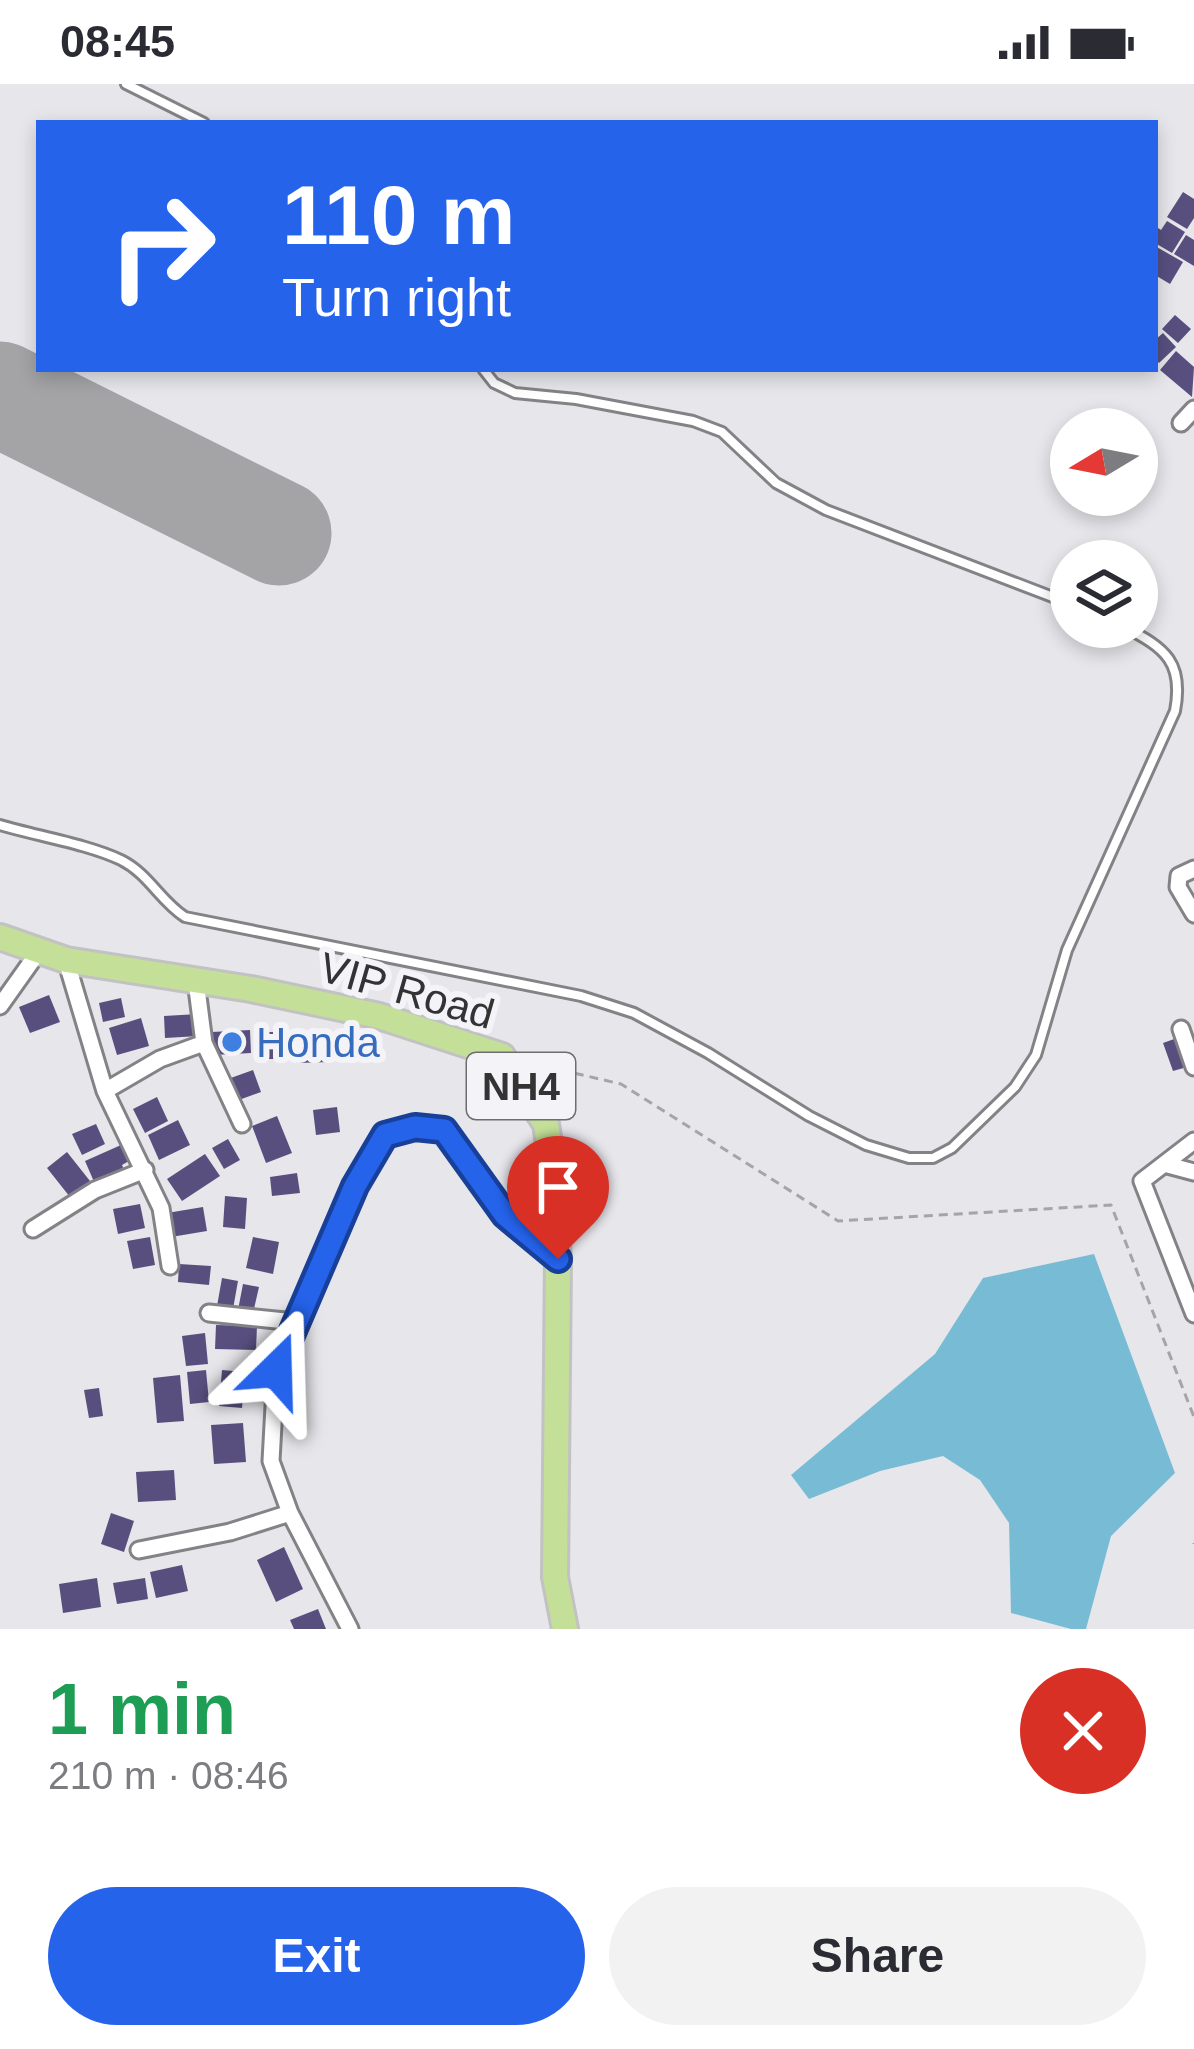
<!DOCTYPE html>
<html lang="en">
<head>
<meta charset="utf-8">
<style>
	body { margin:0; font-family:Arial,sans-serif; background:#f2f2f3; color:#2b2b33; height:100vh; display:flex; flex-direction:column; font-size:45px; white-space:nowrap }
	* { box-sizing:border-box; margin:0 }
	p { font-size:39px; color:#7c7c81 }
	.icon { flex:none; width:66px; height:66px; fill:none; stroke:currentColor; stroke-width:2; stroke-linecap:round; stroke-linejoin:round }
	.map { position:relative; height:1545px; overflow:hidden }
	.side { display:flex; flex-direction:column; background:#fff; flex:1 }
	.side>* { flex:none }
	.hud { position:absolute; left:36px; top:36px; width:1122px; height:252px; border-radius:0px; box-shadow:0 6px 18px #0003; background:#2563eb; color:#fff; overflow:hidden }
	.needle { width:78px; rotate:260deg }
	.controls { position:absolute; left:1050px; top:324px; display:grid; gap:24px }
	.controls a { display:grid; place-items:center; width:108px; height:108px; border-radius:50%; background:#fff; box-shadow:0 6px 18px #0003; font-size:60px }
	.pin { position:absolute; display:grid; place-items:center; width:102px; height:102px; color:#fff; margin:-123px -51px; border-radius:50% 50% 50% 0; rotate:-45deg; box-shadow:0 0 12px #0007 }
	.pin .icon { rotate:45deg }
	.me { position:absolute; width:132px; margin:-66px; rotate:22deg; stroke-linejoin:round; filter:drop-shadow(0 0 9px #0008) }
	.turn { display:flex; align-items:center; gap:42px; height:252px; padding:0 48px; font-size:54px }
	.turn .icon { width:156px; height:156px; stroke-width:2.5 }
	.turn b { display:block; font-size:84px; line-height:102px }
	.round { display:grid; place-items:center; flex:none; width:126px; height:126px; border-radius:63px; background:#f2f2f3 }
	.overview { display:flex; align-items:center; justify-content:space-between; height:204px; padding:0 48px }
	h1 { font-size:72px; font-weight:800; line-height:90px; color:#1e9e55 }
	.primary-button { display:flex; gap:24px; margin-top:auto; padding:24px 48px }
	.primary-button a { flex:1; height:138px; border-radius:72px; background:#2563eb; color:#fff; font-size:48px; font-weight:800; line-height:138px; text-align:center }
	.primary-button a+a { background:#f2f2f3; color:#2b2b33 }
	.status { display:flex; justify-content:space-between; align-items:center; height:84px; padding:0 60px; background:#fff; direction:ltr }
	.status svg { height:33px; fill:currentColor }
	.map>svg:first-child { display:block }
</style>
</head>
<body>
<div class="status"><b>08:45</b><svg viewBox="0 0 49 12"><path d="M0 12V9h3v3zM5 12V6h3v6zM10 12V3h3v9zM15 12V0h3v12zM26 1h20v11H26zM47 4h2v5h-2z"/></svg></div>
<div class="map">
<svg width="1194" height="1545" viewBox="0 0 1194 1545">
	<rect width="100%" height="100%" fill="#e6e6eb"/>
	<!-- water -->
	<path fill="#77bcd4" d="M1094 1170 1175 1389 1111 1452 1086 1545H1071L1011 1529 1009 1439 980 1396 943 1372 880 1387 809 1415 791 1391 935 1270 983 1194Z"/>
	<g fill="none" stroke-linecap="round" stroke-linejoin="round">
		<!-- runway -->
		<path stroke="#a4a4a7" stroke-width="105" d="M0 310 279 449"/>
	</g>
	<!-- building -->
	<path fill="#584f7f" d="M1183 108 1194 115V134L1187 145 1167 133Z
		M1167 137 1185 148 1172 169 1155 159V142L1161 146Z
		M1186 151 1194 156V182L1174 170Z
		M1155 162 1183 178 1170 200 1155 191Z
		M1175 231 1191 245 1178 259 1162 245Z
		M1163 249 1176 263 1159 279 1155 275V256Z
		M1176 267 1194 283 1192 313 1160 286Z
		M49 911 60 938 30 949 19 923Z
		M121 914 125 933 103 938 99 919Z
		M198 930 199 952 165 954 164 932Z
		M141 934 149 962 117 971 109 944Z
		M250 946 251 969 213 971 212 948Z
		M257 948H288L287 975H256Z
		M296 952H331V978L296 979Z
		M1177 954 1187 983 1173 987 1163 959Z
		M253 986 261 1008 236 1017 228 995Z
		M157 1013 168 1037 145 1049 133 1025Z
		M337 1023 340 1048 316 1051 313 1026Z
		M277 1032 292 1069 266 1079 252 1042Z
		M178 1036 190 1061 159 1076 148 1051Z
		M96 1040 105 1060 82 1071 72 1050Z
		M228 1055 240 1076 224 1085 212 1064Z
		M121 1061 129 1077 122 1081 124 1086 95 1100 85 1077Z
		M67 1068 90 1097 70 1113 47 1084Z
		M205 1070 220 1092 182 1117 167 1095Z
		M297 1089 300 1109 272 1112 270 1093Z
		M225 1112 247 1114 245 1145 223 1143Z
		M140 1120 145 1144 118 1150 113 1125Z
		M203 1123 207 1147 171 1153 167 1129Z
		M150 1153 155 1181 133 1185 127 1157Z
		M253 1153 279 1158 273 1190 246 1184Z
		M179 1180 211 1182 209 1201 178 1198Z
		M222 1194 238 1197 233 1225 217 1222Z
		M243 1200 259 1203 253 1229 238 1226Z
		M216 1241 257 1242 256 1266 215 1265Z
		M205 1249 208 1280 186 1282 182 1252Z
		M206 1286 209 1318 190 1320 187 1288Z
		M222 1286 245 1288 242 1324 219 1322Z
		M180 1291 184 1337 157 1339 153 1294Z
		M99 1304 103 1332 89 1334 84 1306Z
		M243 1339 246 1378 214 1380 211 1341Z
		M174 1386 176 1416 138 1418 136 1388Z
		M111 1429 134 1437 124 1468 101 1460Z
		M284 1463 303 1505 276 1518 257 1476Z
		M182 1481 188 1507 156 1514 150 1488Z
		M97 1494 101 1523 63 1529 59 1500Z
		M145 1494 148 1515 117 1520 113 1499Z
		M318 1525 326 1545H294L290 1536Z"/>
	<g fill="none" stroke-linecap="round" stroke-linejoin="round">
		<defs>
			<path id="service" d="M126 0 204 39
				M483 285 494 299 515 309 576 315 693 337 722 348 776 399 826 426 1071 520
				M0 741C37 752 87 760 121 776 149 790 160 817 185 833L581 912 634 929 708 969 809 1032 866 1061 909 1074H933L952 1064 1015 1003 1036 971 1067 866 1175 627C1184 579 1166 564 1124 543"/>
			<path id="minor" d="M1181 339 1194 325
				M1194 785 1179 792 1178 803 1194 830
				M66 876 105 1007 161 1124 170 1182
				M196 897 204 959 242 1040
				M0 922 39 867
				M1181 945 1194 983
				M105 1007 160 975 204 959
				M1194 1057 1142 1097 1194 1230
				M1164 1080 1194 1088
				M33 1145 95 1106 145 1086
				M209 1229 295 1238
				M139 1466 230 1448 290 1429
				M350 1545 290 1429 271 1377 276 1286 355 1102 385 1051 415 1043 444 1046 505 1131 558 1175"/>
			<path id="trunk" d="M0 853 66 876 251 905 379 932 502 972 546 1040 553 1087 558 1175 555 1493 565 1545"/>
		</defs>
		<!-- service casing -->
		<use href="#service" stroke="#838387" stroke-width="14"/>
		<!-- minor casing -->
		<use href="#minor" stroke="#838387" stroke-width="21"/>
		<!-- trunk casing -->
		<use href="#trunk" stroke="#c2c2c2" stroke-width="30"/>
		<!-- path -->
		<path stroke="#a5a5a9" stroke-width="3" stroke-dasharray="9 6" stroke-linecap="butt" d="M531 979 621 1000 838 1137 1111 1121 1194 1333
			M1194 1459V1460"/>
		<!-- service -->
		<use href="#service" stroke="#fff" stroke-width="8"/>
		<!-- minor -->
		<use href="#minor" stroke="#fff" stroke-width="15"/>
		<!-- trunk -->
		<use href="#trunk" stroke="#c4e098" stroke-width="24"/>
	</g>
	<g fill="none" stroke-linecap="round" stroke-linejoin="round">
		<defs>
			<path id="route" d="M276 1286 355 1102 385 1051 415 1043 444 1046 505 1131 558 1175"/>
		</defs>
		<!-- route casing -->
		<use href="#route" stroke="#184099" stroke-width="30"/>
		<!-- route -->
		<use href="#route" stroke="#2563eb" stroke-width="21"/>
	</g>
	<!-- markers -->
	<circle fill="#3f7fe0" stroke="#f4f3f8" stroke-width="4.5" cx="232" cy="958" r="12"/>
	<g text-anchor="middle" stroke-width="12" stroke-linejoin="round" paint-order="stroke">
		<!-- shield labels -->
		<rect fill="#f4f3f8" stroke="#6d6d6f" stroke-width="3" x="467" y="969" width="108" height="66" rx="9"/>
		<g font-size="39" font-weight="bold" fill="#333334">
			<text x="521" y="1016">NH4</text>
		</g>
		<!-- street labels -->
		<g font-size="42" fill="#333334" stroke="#f4f3f8">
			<text transform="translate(407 906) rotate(16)" y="15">VIP Road</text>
		</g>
		<!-- shop labels -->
		<g font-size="42" fill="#366cbe" stroke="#f4f3f8" text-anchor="start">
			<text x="256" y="973">Honda</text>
		</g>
	</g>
</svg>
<div class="controls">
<a><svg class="needle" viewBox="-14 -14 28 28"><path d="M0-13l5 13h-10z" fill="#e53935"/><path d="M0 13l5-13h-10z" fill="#7c7c81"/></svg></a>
<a><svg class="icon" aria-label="layers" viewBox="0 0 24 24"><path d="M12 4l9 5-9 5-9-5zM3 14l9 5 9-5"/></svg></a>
</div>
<div class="pin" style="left:558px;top:1175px;background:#d93025"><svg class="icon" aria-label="arrive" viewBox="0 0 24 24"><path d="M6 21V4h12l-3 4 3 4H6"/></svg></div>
<svg class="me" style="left:276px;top:1286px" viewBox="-20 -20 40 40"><path d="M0-17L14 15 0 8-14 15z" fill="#2563eb" stroke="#fff" stroke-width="4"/></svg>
<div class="hud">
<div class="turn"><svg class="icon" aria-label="right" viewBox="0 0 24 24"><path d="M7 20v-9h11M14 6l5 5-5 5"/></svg><div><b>110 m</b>Turn right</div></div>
</div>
</div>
<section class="side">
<div class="overview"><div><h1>1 min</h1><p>210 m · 08:46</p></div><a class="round" style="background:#d93025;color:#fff"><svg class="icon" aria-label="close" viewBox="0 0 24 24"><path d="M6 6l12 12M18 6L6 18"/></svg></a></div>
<div class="primary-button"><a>Exit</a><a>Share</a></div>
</section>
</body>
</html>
